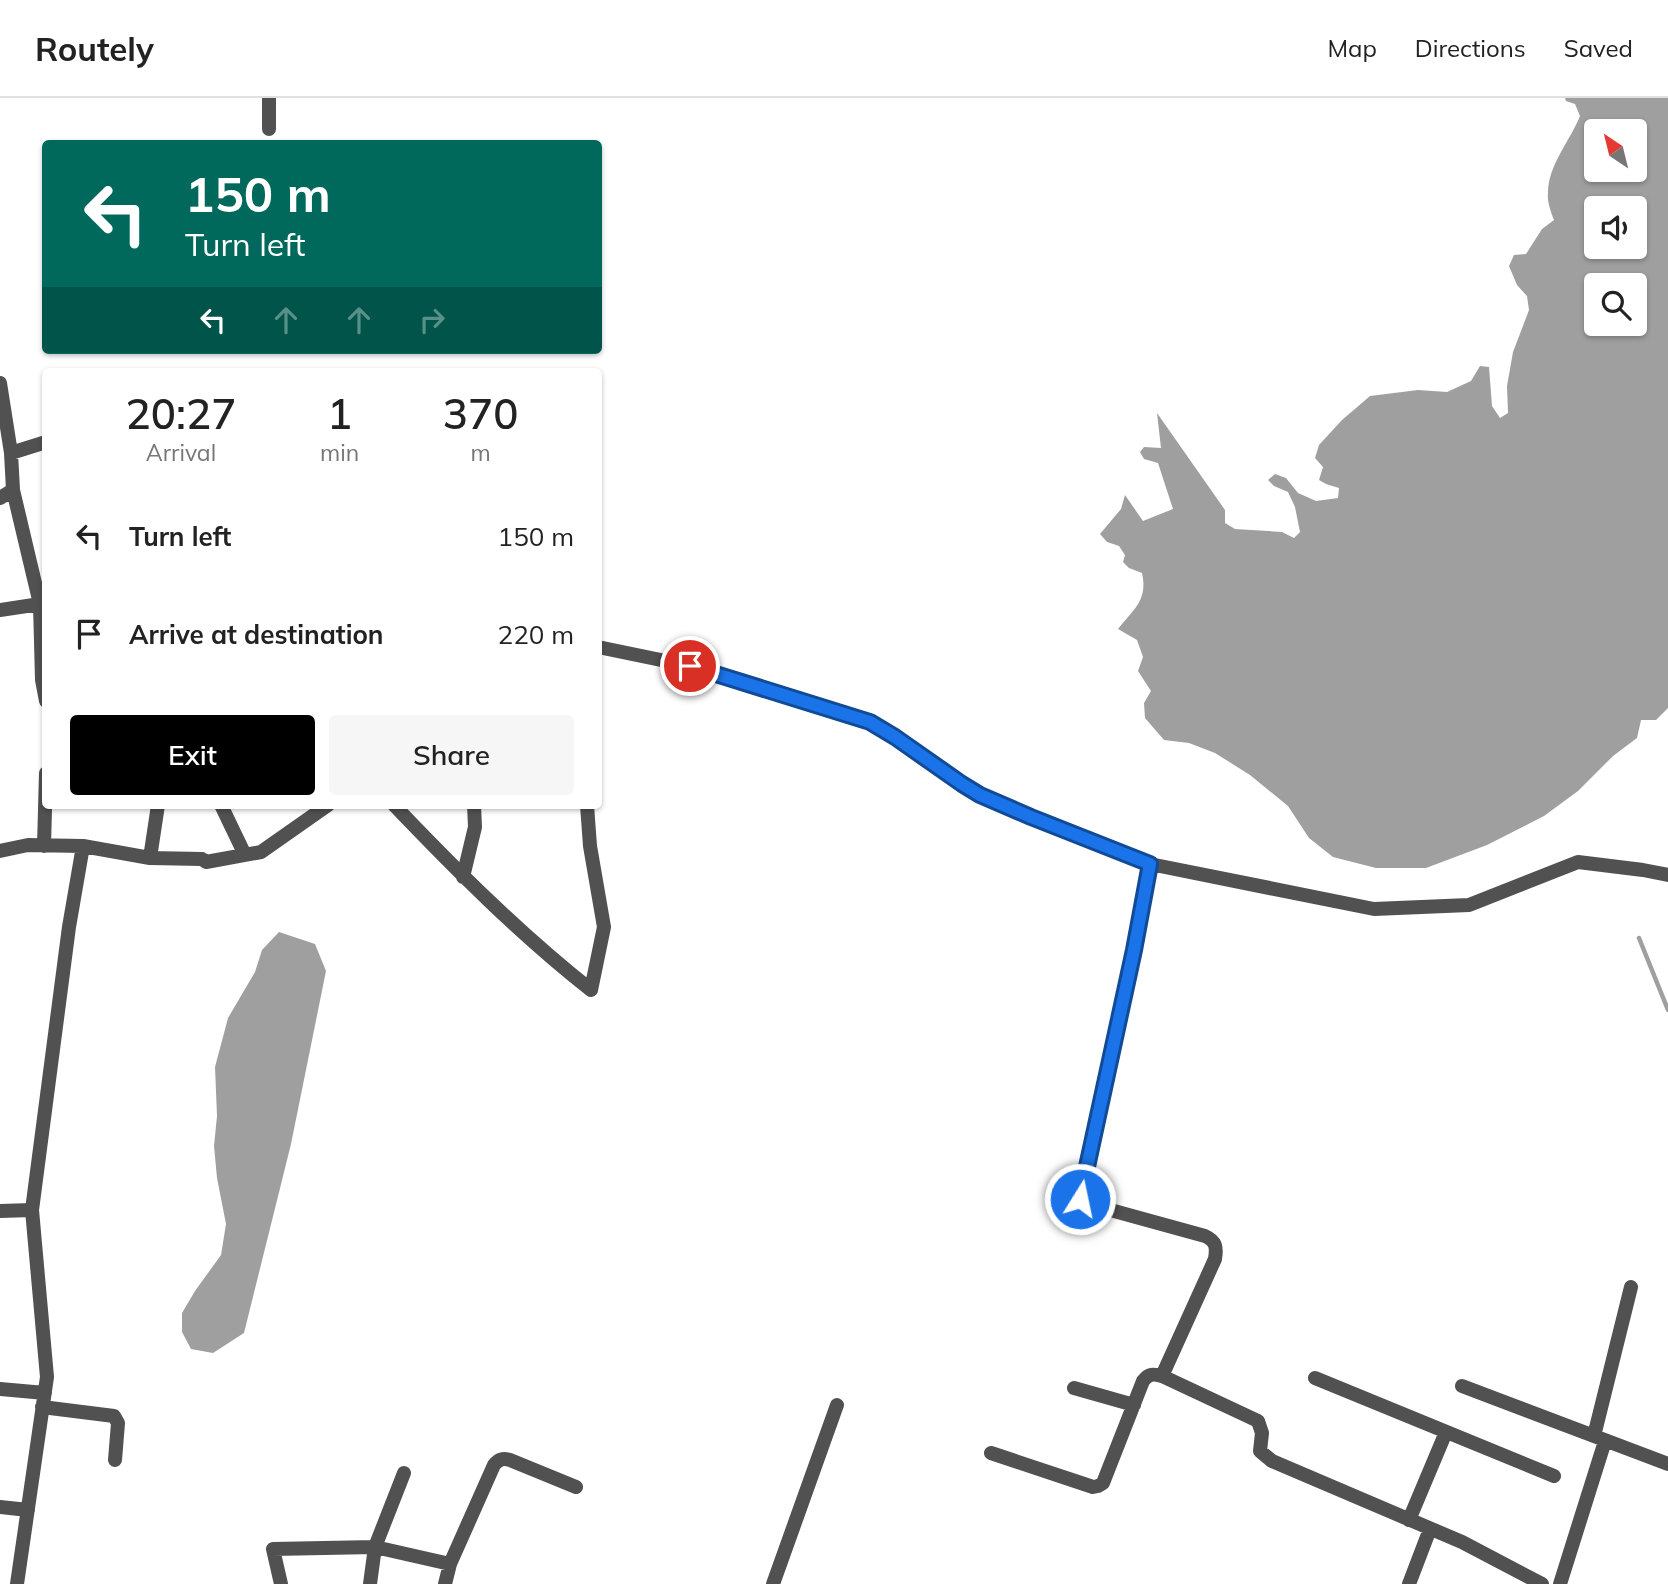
<!DOCTYPE html>
<html lang="en">
<head>
<meta charset="utf-8">
<style>
	body { margin:0; font-family:Mulish,sans-serif; background:#f6f6f6; color:#222; height:100vh; display:flex; flex-direction:column; font-size:26px; white-space:nowrap }
	* { box-sizing:border-box; margin:0 }
	p { font-size:23px; color:#767676 }
	.icon { flex:none; width:38px; height:38px; fill:none; stroke:currentColor; stroke-width:2; stroke-linecap:round; stroke-linejoin:round }
	.map { position:relative; flex:1; overflow:hidden }
	.drawer { position:absolute; left:42px; top:270px; width:560px; height:441px; display:flex; flex-direction:column; background:#fff; border-radius:7px; box-shadow:0 2px 5px #0004 }
	.drawer>* { flex:none }
	.banner { position:absolute; left:42px; top:42px; width:560px; height:214px; border-radius:7px; box-shadow:0 2px 5px #0004; background:#00695c; color:#fff; overflow:hidden }
	.needle { width:46px; rotate:325deg }
	.fabs { position:absolute; left:1584px; top:21px; display:grid; gap:14px }
	.fabs a { display:grid; place-items:center; width:63px; height:63px; border-radius:7px; background:#fff; box-shadow:0 2px 5px #0004; font-size:35px }
	.pin { position:absolute; display:grid; place-items:center; width:60px; height:60px; color:#fff; margin:-30px; border:4px solid #fff; border-radius:50%; box-shadow:0 2px 7px #0007 }
	.me { position:absolute; width:77px; margin:-38px; rotate:10deg; stroke-linejoin:round; filter:drop-shadow(0 0 5px #0008) }
	.turn { display:flex; align-items:center; gap:24px; height:147px; padding:0 28px; font-size:32px }
	.turn .icon { width:91px; height:91px; stroke-width:2.5 }
	.turn b { display:block; font-size:49px; line-height:60px }
	.lanes { display:flex; align-items:center; height:66px; padding:0 28px; background:#0003; justify-content:center; gap:35px; direction:ltr }
	.lanes .off { opacity:.35 }
	.eta { display:flex; justify-content:space-evenly; align-items:center; height:119px; text-align:center }
	.eta b { font-size:42px; font-weight:600; line-height:49px }
	.action { display:flex; gap:14px; margin-top:auto; padding:14px 28px }
	.action a { flex:1; height:80px; border-radius:7px; background:#000; color:#fff; font-size:28px; font-weight:600; line-height:80px; text-align:center }
	.action a+a { background:#f6f6f6; color:#222 }
	ul { padding:0; list-style:none }
	li { display:flex; align-items:center; gap:21px; height:98px; padding:0 28px }
	li div { flex:1 }
	li b { display:block; font-size:26px }
	li em { font-style:normal }
	header { display:flex; align-items:center; gap:42px; box-sizing:border-box; height:98px; padding:0 35px; background:#fff; border-bottom:2px solid #e0e0e0 }
	header strong { font-size:33px }
	nav { display:flex; gap:38px; margin-inline-start:auto; font-size:24px }
	.map>svg:first-child { display:block }
</style>
</head>
<body>
<header>
<strong>Routely</strong>
<nav><a>Map</a><a>Directions</a><a>Saved</a></nav>
</header>
<div class="map">
<svg width="1668" height="1486" viewBox="0 0 1668 1486">
	<rect width="100%" height="100%" fill="#fff"/>
	<!-- water -->
	<path fill="#9f9f9f" fill-rule="evenodd" d="M1565 0H1668V610L1656 622H1641L1637 640 1613 658 1578 693 1544 718 1487 747 1426 770H1376L1333 759 1309 740 1288 708 1250 677 1215 655 1189 645 1164 642 1145 620 1144 605 1151 593 1138 573 1143 559 1137 542 1118 531C1134 511 1148 502 1142 475L1129 470 1123 464 1125 457 1119 448 1107 444 1100 436 1121 411 1125 397 1143 423 1173 411 1158 365 1144 361 1140 354 1144 349 1161 350 1157 315 1225 412V425L1235 431 1282 434 1294 440 1300 434 1295 409 1288 394 1274 388 1268 382 1275 376 1286 380 1298 395 1316 403 1338 400 1339 390 1326 386 1319 382 1323 369 1315 360 1319 347 1342 322 1370 298 1418 292 1447 294 1471 283 1480 268 1489 269 1492 308 1500 320 1508 315 1507 288 1513 254 1529 212 1527 198 1517 187 1509 168 1514 157 1526 156 1542 131 1554 122C1551 114 1547 104 1548 95 1548 67 1570 43 1580 18L1575 6 1566 3ZM1596 33H1634V72H1596ZM1596 110H1634V149H1596ZM1596 187H1634V226H1596Z
		M279 834 315 846 326 873 291 1046 244 1235 213 1255 191 1251 182 1234V1215L195 1193 221 1157 226 1126 217 1080 214 1048 217 1018 215 969 228 920 255 874 262 852Z"/>
	<g fill="none" stroke-linecap="round" stroke-linejoin="round">
		<!-- stream -->
		<path stroke="#9f9f9f" stroke-width="4.5" d="M1639 840 1668 912"/>
		<!-- minor -->
		<path stroke="#515151" stroke-width="14" d="M269 31V0
			M0 285 11 355 13 392 40 506 42 582 46 603
			M11 355 46 344
			M0 400 13 392
			M0 512 40 506 46 502
			M598 549 690 568 870 624 895 639 963 686 980 697 1031 719 1150 766 1374 811 1469 807 1578 764 1643 772 1668 777
			M221 707 245 757
			M394 707C456 772 520 836 591 892L604 829 590 748 587 707
			M44 748 46 675
			M0 753 28 747 83 748
			M150 760 158 707
			M1150 766 1134 852 1080 1098V1101L1085 1105 1205 1138C1216 1143 1217 1149 1215 1161L1162 1278
			M463 779 475 729 474 707
			M0 1113 32 1112
			M1315 1280 1554 1378
			M1462 1288 1668 1366
			M1074 1290 1134 1307
			M0 1291 45 1295
			M42 1309 114 1318 118 1325 115 1362
			M1594 1338 1631 1189
			M991 1355 1093 1389 1098 1388 1103 1385 1143 1283C1149 1275 1153 1276 1162 1278L1258 1323 1262 1335 1260 1353 1272 1363 1462 1444 1542 1486
			M0 1409 28 1412
			M1409 1422 1446 1334
			M450 1466 494 1367C499 1361 503 1360 510 1362L576 1389
			M17 1486 47 1279 32 1112 69 829 83 748 150 760 202 761 206 764 261 754 328 707
			M281 1486 273 1451 375 1449 450 1466 445 1486
			M370 1486 375 1449 404 1375
			M773 1486 837 1307
			M1409 1486 1430 1431
			M1560 1486 1605 1343"/>
	</g>
	<g fill="none" stroke-linecap="round" stroke-linejoin="round">
		<defs>
			<path id="route" d="M690 568 870 624 895 639 962 686 980 697 1031 719 1150 766 1134 852 1080 1101"/>
		</defs>
		<!-- route casing -->
		<use href="#route" stroke="#114b97" stroke-width="18"/>
		<!-- route -->
		<use href="#route" stroke="#1a73e8" stroke-width="12"/>
	</g>
</svg>
<div class="fabs">
<a><svg class="needle" viewBox="-14 -14 28 28"><path d="M0-13l5 13h-10z" fill="#e53935"/><path d="M0 13l5-13h-10z" fill="#767676"/></svg></a>
<a><svg class="icon" aria-label="sound" viewBox="0 0 24 24"><path d="M4 9h4l5-4v14l-5-4H4zM17 9q2 3 0 6"/></svg></a>
<a><svg class="icon" aria-label="search" viewBox="0 0 24 24"><circle cx="10" cy="10" r="6"/><path d="M15 15l6 6"/></svg></a>
</div>
<div class="pin" style="left:690px;top:568px;background:#d93025"><svg class="icon" aria-label="arrive" viewBox="0 0 24 24"><path d="M6 21V4h12l-3 4 3 4H6"/></svg></div>
<svg class="me" style="left:1080px;top:1101px" viewBox="-20 -20 40 40"><circle r="17" fill="#1a73e8" stroke="#fff" stroke-width="3"/><path d="M0-11L8 9 0 5-8 9z" fill="#fff"/></svg>
<div class="banner">
<div class="turn"><svg class="icon" aria-label="left" viewBox="0 0 24 24"><path d="M17 20v-9H6M10 6l-5 5 5 5"/></svg><div><b>150 m</b>Turn left</div></div>
<div class="lanes"><svg class="icon" aria-label="left" viewBox="0 0 24 24"><path d="M17 20v-9H6M10 6l-5 5 5 5"/></svg><svg class="icon off" aria-label="ahead" viewBox="0 0 24 24"><path d="M12 20V5M6 11l6-6 6 6"/></svg><svg class="icon off" aria-label="ahead" viewBox="0 0 24 24"><path d="M12 20V5M6 11l6-6 6 6"/></svg><svg class="icon off" aria-label="right" viewBox="0 0 24 24"><path d="M7 20v-9h11M14 6l5 5-5 5"/></svg></div>
</div>
<section class="drawer">
<div class="eta">
<div><b>20:27</b><p>Arrival</p></div>
<div><b>1</b><p>min</p></div>
<div><b>370</b><p>m</p></div>
</div>
<ul>
<li><svg class="icon" aria-label="left" viewBox="0 0 24 24"><path d="M17 20v-9H6M10 6l-5 5 5 5"/></svg><div><b>Turn left</b></div><em>150 m</em></li>
<li><svg class="icon" aria-label="arrive" viewBox="0 0 24 24"><path d="M6 21V4h12l-3 4 3 4H6"/></svg><div><b>Arrive at destination</b></div><em>220 m</em></li>
</ul>
<div class="action"><a>Exit</a><a>Share</a></div>
</section>
</div>
</body>
</html>
